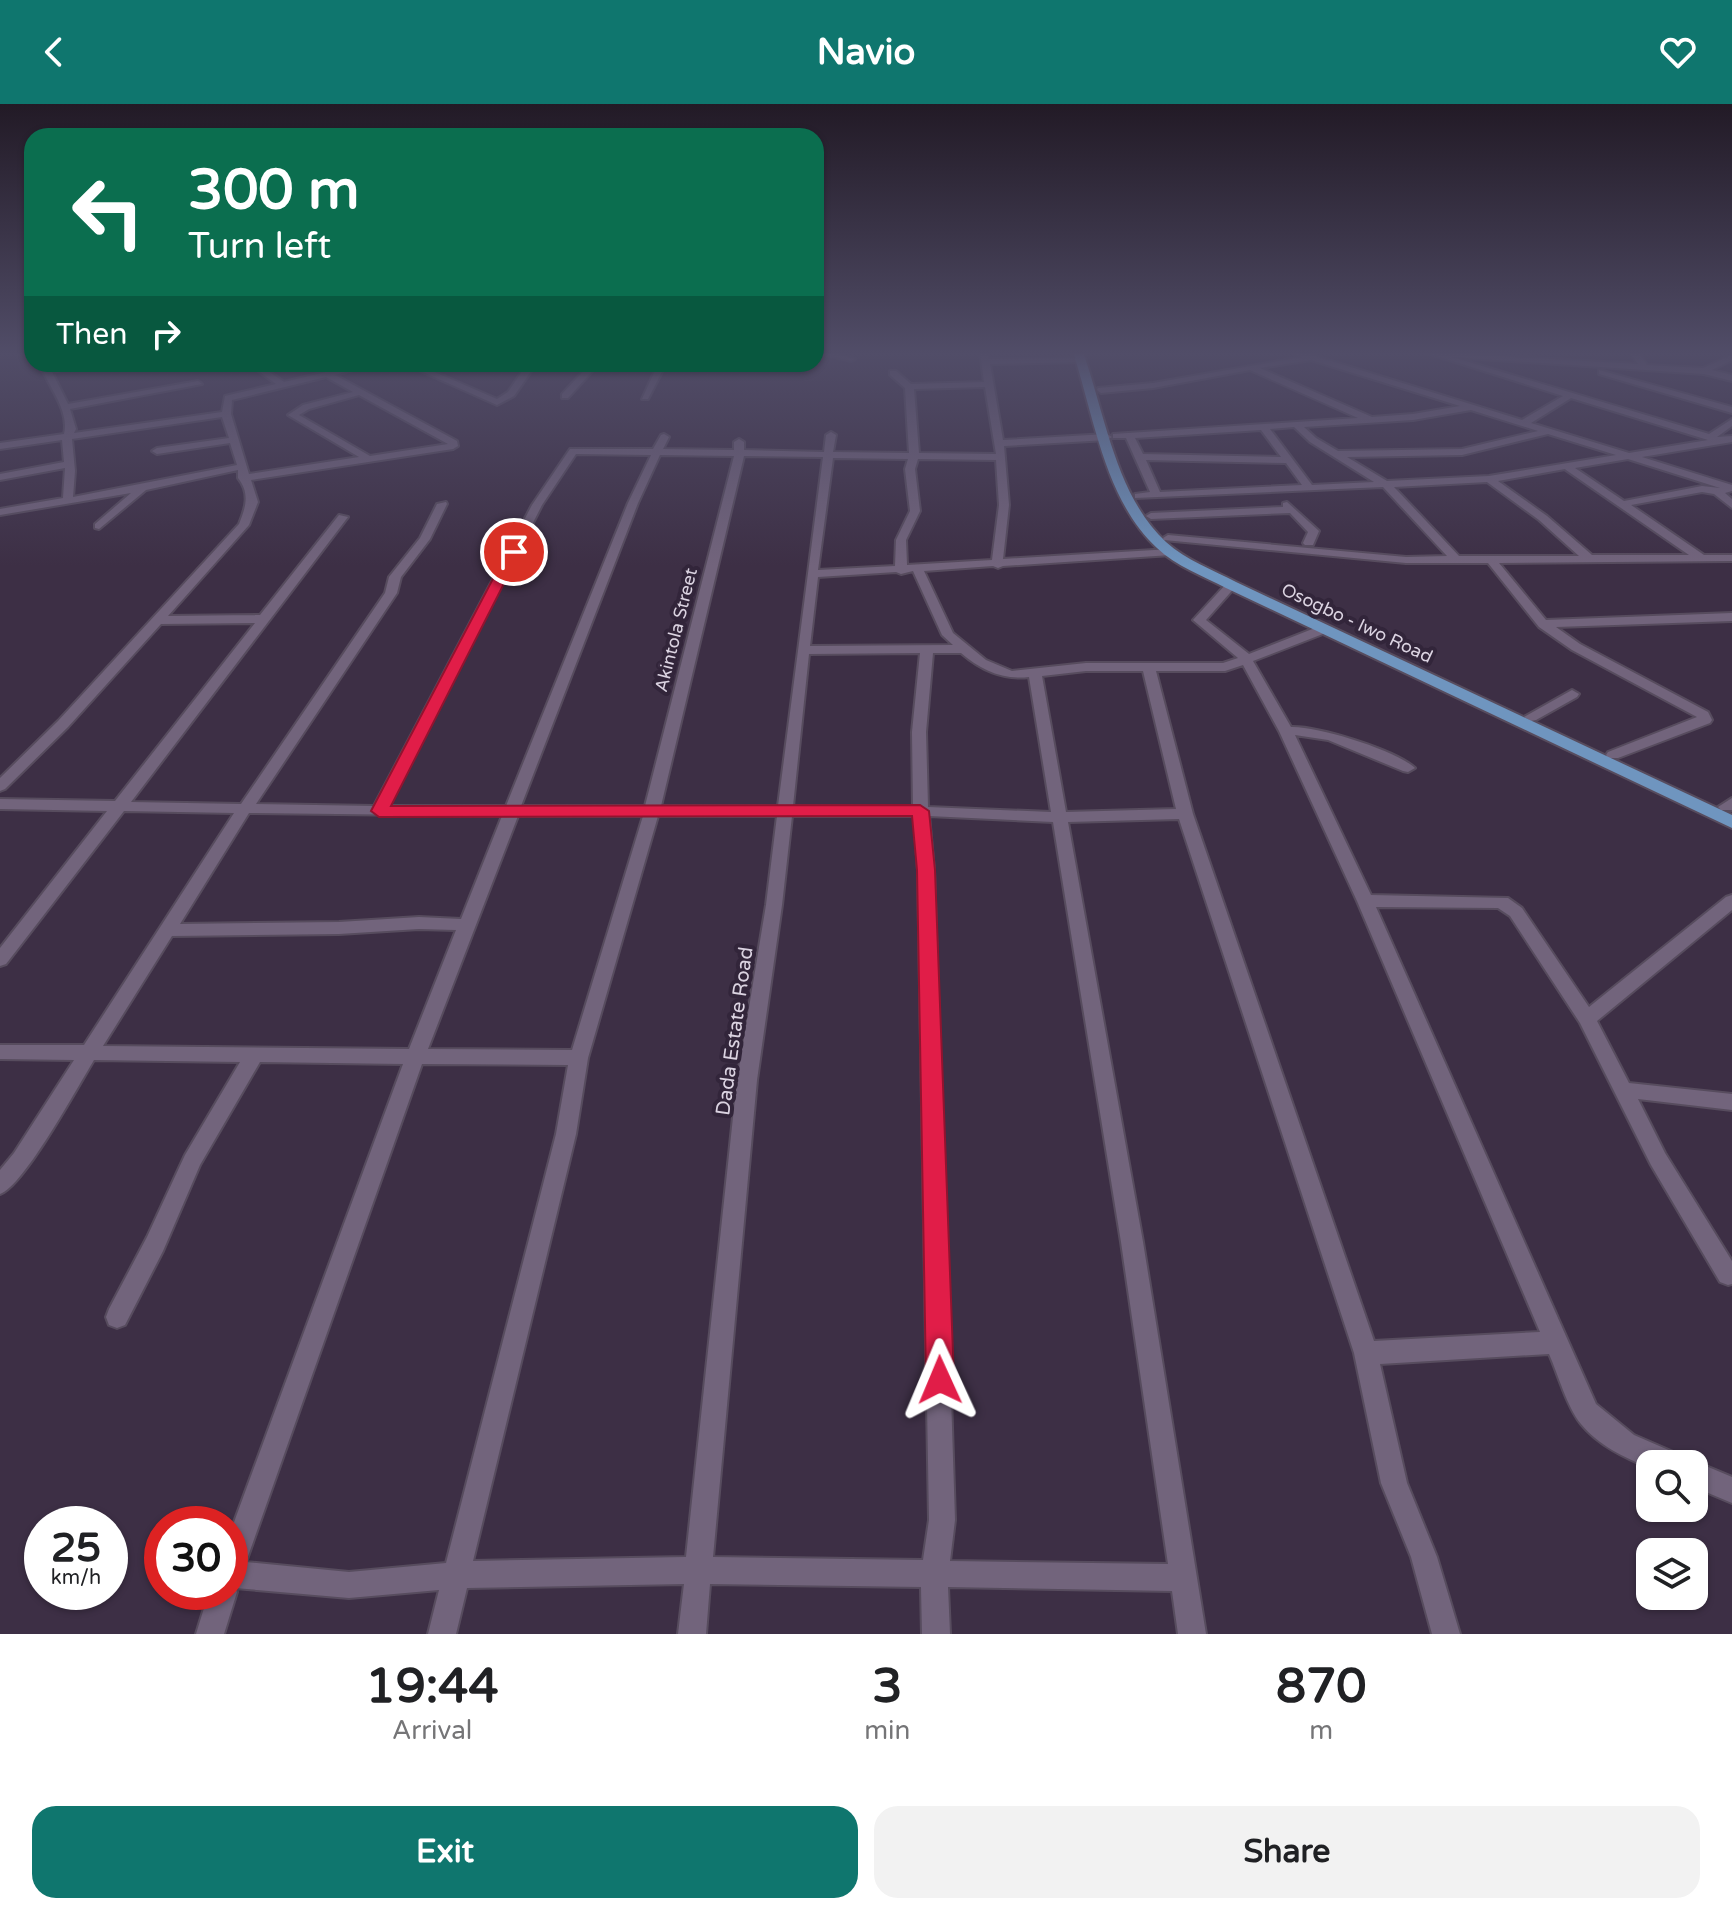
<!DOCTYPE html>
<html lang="en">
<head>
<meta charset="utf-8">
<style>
	body { margin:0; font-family:"Varela Round",sans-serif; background:#f2f2f2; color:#202124; height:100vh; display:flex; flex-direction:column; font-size:30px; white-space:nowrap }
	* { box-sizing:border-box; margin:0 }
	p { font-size:26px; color:#757577 }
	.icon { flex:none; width:44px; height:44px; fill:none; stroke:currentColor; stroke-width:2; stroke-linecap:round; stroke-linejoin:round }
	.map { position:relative; height:1530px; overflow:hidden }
	.side { display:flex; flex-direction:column; background:#fff; flex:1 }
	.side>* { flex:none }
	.hud { position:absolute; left:24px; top:24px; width:800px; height:244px; border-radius:24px; box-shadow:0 2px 6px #0004; background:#0b6e4f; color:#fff; overflow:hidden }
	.tools { position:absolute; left:1636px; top:1346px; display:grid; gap:16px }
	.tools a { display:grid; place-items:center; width:72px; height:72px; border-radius:16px; background:#fff; box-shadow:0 2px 6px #0004; font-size:40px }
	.speed { position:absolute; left:24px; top:1402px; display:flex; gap:16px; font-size:40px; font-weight:700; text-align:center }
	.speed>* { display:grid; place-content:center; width:104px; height:104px; border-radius:50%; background:#fff; box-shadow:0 2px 6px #0004; line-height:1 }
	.speed small { font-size:20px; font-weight:400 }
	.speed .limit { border:12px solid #d22; background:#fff; color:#111 }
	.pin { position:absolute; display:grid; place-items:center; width:68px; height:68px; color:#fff; margin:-34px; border:4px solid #fff; border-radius:50%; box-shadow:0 2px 8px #0007 }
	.me { position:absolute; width:88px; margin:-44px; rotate:359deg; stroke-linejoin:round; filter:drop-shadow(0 0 6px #0008) }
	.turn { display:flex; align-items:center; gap:28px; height:168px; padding:0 32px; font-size:36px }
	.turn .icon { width:104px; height:104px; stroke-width:2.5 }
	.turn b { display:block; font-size:56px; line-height:68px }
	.then { display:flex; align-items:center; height:76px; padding:0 32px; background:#0003; gap:16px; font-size:30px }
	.eta { display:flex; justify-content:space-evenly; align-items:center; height:136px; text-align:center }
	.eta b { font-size:48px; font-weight:700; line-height:56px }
	.primary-button { display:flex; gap:16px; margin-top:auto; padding:16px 32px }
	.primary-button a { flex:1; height:92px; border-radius:24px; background:#0f766e; color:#fff; font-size:32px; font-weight:700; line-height:92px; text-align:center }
	.primary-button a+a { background:#f2f2f2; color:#202124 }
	header { display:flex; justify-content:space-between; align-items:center; height:104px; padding:0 32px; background:#0f766e; color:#fff; font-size:36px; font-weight:700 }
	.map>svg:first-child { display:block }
</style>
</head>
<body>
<header><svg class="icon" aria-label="back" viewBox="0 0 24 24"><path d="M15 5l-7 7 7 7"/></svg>Navio<svg class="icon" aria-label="heart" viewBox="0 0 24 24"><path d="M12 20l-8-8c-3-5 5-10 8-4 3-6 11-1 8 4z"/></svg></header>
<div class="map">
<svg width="1732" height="1530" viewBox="0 0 1732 1530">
	<rect width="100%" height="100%" fill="#3d2f45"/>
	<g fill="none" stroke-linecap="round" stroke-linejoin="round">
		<defs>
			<path id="minor" d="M816 248H830L855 255 851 257Z
				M980 248H988L989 255 1081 254 1085 256 1081 258 990 260 1003 336 1107 330 1112 333 1107 336 1004 342 1009 401 1003 455 1171 445 1177 448 1171 451 1003 462 998 464 993 462 924 467 953 529 986 556 1012 567 1086 559H1223L1238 554 1193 516 1227 479 1231 477 1237 481 1206 516 1249 550 1320 522H1328V528L1253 557 1291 623C1318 622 1395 646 1415 664L1408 668 1403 667 1328 636 1295 631 1371 791 1508 794 1522 804 1589 903 1726 793 1732 791V806L1597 917 1629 979 1732 990V1006L1638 995 1665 1049 1732 1157V1180L1728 1181 1720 1178 1651 1061 1580 919 1510 812 1498 804 1376 803 1596 1300 1634 1331 1680 1351 1684 1360H1650V1364C1625 1354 1598 1341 1581 1320 1567 1303 1558 1270 1549 1250L1380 1260 1407 1379 1437 1453 1460 1530H1432L1411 1453 1381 1379 1354 1249 1179 715 1068 718 1143 1138 1206 1530H1178L1172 1487 948 1483 950 1530H922L921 1483 710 1480 706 1530H678L684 1480 467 1484 456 1530H428L439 1486 349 1494 235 1484 237 1488 224 1530H196L209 1488H230V1429L403 960 260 958 200 1061 163 1147 125 1221 117 1224 109 1221 106 1213 109 1205 147 1133 185 1051 240 958 94 956C78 982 24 1082 0 1090V1066L14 1049 74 956 0 955V941H84L234 709 124 707 6 860 0 862V844L107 707 0 705V695L115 697 255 519 161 520 68 623 5 685 0 687V674L58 617 239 420C246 403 250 389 238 374V366L146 386 99 425 95 424V420L131 389 0 411V405L63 394 65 364 0 376V370L64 358 62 336 0 345V339L64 330C70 306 47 281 40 260H48L50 263 95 260 52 268 68 300 198 277 202 280 70 305 76 325 74 329 222 308 225 292 276 280 249 260H258L284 278 360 260H375L335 271 457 337 458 342 453 345 251 376 258 398 249 421 168 512 260 511 339 411 348 413 131 698 241 700 385 489 389 473 420 434 437 400 446 398 447 400 430 435 401 473 397 489 256 700 374 702 532 401 570 345H653L661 331 664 330 669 333 663 345 734 346V338L739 335 744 338V346L824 348 826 331 831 328 836 331 833 348 909 349 905 284 890 271V267H896L911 280 984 278ZM326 273 353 288 303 301 288 311 359 353 249 370 231 310 232 296ZM985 283 996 350 919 349 914 285ZM359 291 448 340 370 352 299 311 309 305ZM222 313 229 334 157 344 152 347 157 350 230 339 237 361 73 393 75 367 72 335ZM576 350 651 351 628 399 506 702H389L542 401ZM660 351 734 352 645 702H521L638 399ZM744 352 823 353 778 702H661ZM833 354 908 355 905 365 910 407 896 436 895 462 818 466ZM918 355 996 356 999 401 992 456 907 461 906 436 920 407 915 365ZM913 467 942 531 953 541 810 542 818 473 896 468 901 470ZM920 549 912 628 913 702H793L809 550ZM933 549H961C981 566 1002 576 1029 573L1051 708 928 703 926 628ZM1243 561 1279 627 1357 797 1540 1228 1374 1237 1193 710 1156 567H1225ZM1086 567H1143L1176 705 1066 708 1042 572ZM249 709 502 712 461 815 419 813 339 818 180 820ZM518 712H643L572 946 428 945ZM658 712H777L766 801 737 976 686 1453 473 1457 576 1030 588 954ZM792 712H914L918 766 929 1416 923 1456 713 1453 757 976 782 801ZM929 712 1053 718 1121 1138 1168 1460 950 1457 955 1416 934 766ZM419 825 456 826 409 945 103 942 172 832 339 830ZM422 960 568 961 556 1030 446 1459 349 1468 246 1458Z
				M1290 248H1302L1522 316 1563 292 1424 248 1638 260 1630 248H1638L1647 261 1703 264 1732 251V256L1712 266 1732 271V277L1704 270 1452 253 1709 330 1732 315V322L1717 333 1732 332V338L1642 353 1732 381V387L1725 389 1732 395V404L1714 390 1702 388 1631 401 1704 451H1732V457L1499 459 1546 516 1732 509V517L1556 523 1580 540 1708 608 1712 616 1710 619 1618 654H1608L1606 651 1608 648 1697 613 1572 546 1539 523 1488 459H1406L1164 436 1163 434 1168 431 1406 453 1447 452 1383 383 1135 394V390L1150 388 1126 334H1113V330L1358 314 1250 266 1153 284 1101 289 1097 286 1098 284 1153 279 1302 253ZM1311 256 1460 302 1413 310 1372 313 1260 264ZM1571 294 1708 336 1629 349 1531 319ZM1471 306 1538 327 1462 345 1338 347 1316 334 1304 323 1413 316ZM1294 323 1310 338 1374 378 1312 381 1270 325ZM1261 326 1281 353 1143 350 1135 334ZM1548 330 1616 351 1489 372 1387 377 1347 353 1462 351ZM1628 355 1720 384 1702 382 1624 397 1575 364ZM1146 356 1286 359 1302 381 1160 388ZM1565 365 1566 366 1689 451H1592L1547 412 1498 377ZM1487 378 1539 416 1579 452H1459L1394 383Z
				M405 260H416L497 295 508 288 525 263H465L462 260H579L575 262 534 263 514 292 497 301Z
				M590 260H599L568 294H562V290Z
				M658 260H666L648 295H642Z
				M752 260H760V261L756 263Z
				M1599 266 1732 303V309L1599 270Z
				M1287 398 1319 427 1313 441H1305L1303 439 1308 428 1290 409 1151 415 1146 412 1151 409 1283 403V399Z
				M1572 586 1579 590 1577 593 1536 616 1531 617 1524 613Z
				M1732 694V706H1721L1718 703Z
				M1694 1357 1732 1373V1399L1694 1383V1360H1688Z"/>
			<path id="primary" d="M1073 248H1083C1105 310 1116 392 1166 438 1186 456 1213 466 1236 478L1732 711V724L1226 484C1203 472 1176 462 1157 444 1105 396 1094 313 1073 248Z"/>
		</defs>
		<!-- minor casing -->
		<use href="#minor" stroke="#574c5e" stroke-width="4"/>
		<!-- primary casing -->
		<use href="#primary" stroke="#574c5e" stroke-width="4"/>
		<!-- minor -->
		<use href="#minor" fill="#72647c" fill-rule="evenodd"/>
		<!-- primary -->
		<use href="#primary" fill="#6f95bf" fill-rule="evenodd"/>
	</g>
	<!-- sky -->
	<linearGradient id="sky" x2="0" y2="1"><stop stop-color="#221a26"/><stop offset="0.54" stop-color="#514d68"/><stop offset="1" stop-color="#514d68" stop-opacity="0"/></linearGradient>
	<rect width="1732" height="462" fill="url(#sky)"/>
	<!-- route -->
	<path fill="#e11d48" stroke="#92132f" stroke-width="2" d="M514 444 520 448 391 702 920 701 929 707 935 766 954 1276 950 1285 940 1289 930 1285 926 1276 917 766 912 712 379 713 371 707 507 448Z"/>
	<g text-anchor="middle" stroke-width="8" stroke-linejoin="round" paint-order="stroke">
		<!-- far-street labels -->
		<g font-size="18" fill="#dbd3e1" stroke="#32253a">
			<text transform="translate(1357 519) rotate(25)" y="6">Osogbo - Iwo Road</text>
			<text transform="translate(676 526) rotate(-76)" y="6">Akintola Street</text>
		</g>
		<!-- street labels -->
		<g font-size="20" fill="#dbd3e1" stroke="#32253a">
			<text transform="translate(734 927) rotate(-82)" y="7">Dada Estate Road</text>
		</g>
	</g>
</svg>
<div class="tools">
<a><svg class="icon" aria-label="search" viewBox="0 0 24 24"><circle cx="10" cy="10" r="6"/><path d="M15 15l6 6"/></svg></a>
<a><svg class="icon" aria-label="layers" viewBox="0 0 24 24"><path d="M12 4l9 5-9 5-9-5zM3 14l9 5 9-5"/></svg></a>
</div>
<div class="speed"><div>25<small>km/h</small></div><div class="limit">30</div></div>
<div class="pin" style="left:514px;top:448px;background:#d93025"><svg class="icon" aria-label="arrive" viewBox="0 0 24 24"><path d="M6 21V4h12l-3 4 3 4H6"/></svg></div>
<svg class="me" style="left:940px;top:1276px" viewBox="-20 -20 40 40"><path d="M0-17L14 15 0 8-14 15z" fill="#e11d48" stroke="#fff" stroke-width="4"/></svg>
<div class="hud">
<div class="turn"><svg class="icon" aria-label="left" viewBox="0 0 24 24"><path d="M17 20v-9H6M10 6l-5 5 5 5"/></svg><div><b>300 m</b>Turn left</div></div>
<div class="then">Then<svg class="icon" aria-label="right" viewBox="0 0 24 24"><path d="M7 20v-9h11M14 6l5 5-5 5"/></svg></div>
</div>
</div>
<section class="side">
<div class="eta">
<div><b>19:44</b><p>Arrival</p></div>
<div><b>3</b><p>min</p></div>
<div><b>870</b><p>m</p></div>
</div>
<div class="primary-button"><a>Exit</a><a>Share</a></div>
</section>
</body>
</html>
